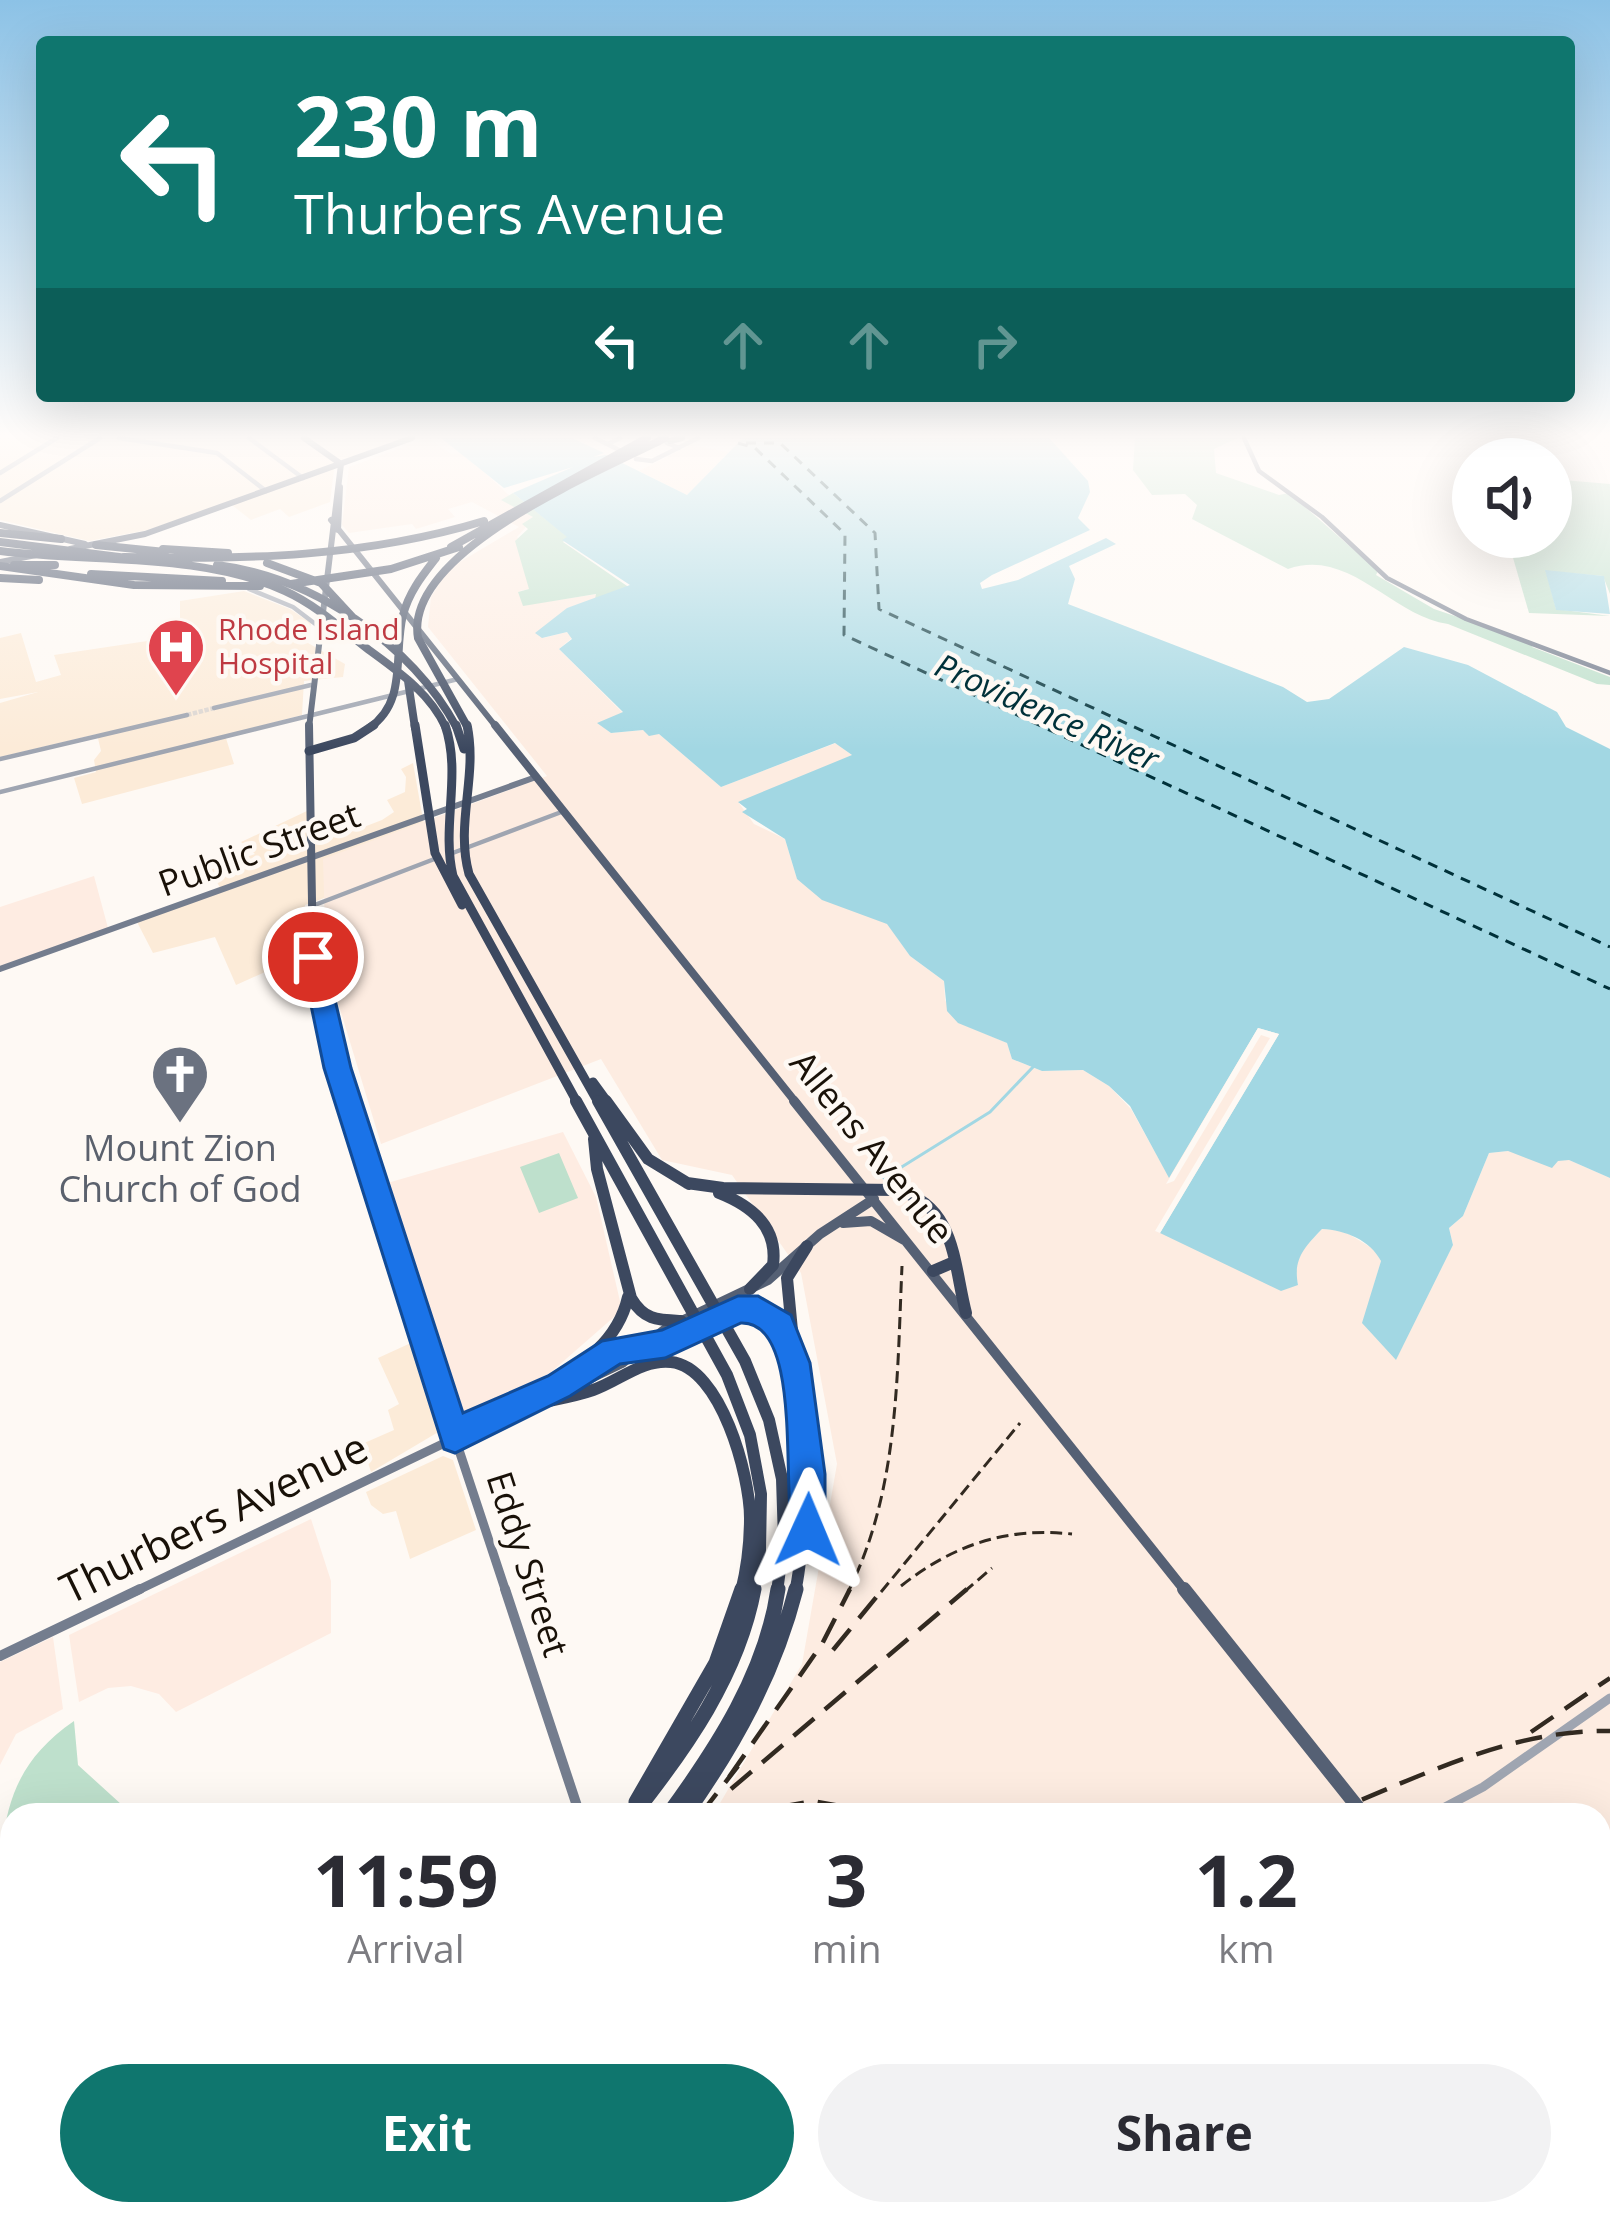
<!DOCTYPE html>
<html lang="en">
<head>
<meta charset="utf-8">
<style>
	body { margin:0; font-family:"Open Sans",sans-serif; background:#f2f2f3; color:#2b2b33; height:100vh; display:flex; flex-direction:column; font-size:45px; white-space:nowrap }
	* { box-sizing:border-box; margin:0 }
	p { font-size:39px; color:#7c7c81 }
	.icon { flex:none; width:66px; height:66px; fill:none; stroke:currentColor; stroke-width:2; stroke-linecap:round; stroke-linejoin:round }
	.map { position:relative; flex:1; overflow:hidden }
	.panel { position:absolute; left:0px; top:1803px; width:1611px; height:423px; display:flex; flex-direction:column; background:#fff; border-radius:36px 36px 0 0; box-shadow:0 12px 48px #0002 }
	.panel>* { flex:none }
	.guide { position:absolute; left:36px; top:36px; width:1539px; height:366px; border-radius:12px; box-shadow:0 12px 48px #0002; background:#0f766e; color:#fff; overflow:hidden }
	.tools { position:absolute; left:1452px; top:438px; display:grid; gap:24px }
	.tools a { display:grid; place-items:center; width:120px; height:120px; border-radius:50%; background:#fff; box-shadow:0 12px 48px #0002; font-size:60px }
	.pin { position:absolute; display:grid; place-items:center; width:102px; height:102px; color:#fff; margin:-51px; border:6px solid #fff; border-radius:50%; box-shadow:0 3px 12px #0007 }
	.me { position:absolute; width:132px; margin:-66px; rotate:1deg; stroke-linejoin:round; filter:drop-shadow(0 0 9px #0008) }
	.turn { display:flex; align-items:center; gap:42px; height:252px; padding:0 60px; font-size:54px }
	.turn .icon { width:156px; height:156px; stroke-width:2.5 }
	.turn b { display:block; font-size:84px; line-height:102px }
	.lanes { display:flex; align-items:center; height:114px; padding:0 60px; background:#0003; justify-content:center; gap:60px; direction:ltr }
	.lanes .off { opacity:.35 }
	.eta { display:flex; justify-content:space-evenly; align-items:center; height:204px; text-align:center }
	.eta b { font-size:72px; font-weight:700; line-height:84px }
	.action { display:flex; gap:24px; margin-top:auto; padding:24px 60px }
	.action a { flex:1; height:138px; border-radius:72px; background:#0f766e; color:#fff; font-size:48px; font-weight:700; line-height:138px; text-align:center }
	.action a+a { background:#f2f2f3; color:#2b2b33 }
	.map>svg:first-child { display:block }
</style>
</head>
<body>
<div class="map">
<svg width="1610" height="2225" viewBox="0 0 1610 2225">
	<rect width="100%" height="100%" fill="#fef9f4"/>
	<!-- built -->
	<path fill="#fcebd8" d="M0 438H404L335 463 330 502 289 517 280 509 251 520 228 502 148 530 89 541 0 520Z
		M244 591 290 609 311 623 308 643 345 664 343 677 304 681 302 715 225 735 234 764 82 804 74 778 96 772 94 760 101 751 97 734 0 757V703L38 692 0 699V638L21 633 36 682 61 675 54 655 174 637 180 630V601Z
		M413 763 430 859 305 905V954L236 985 215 937 153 953 137 922 222 891 210 870 255 854 241 842 309 810 310 827 336 818 348 833 382 820 394 812 387 800 405 792 406 777 401 769Z
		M413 1342 440 1431 371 1472 362 1444 394 1430 388 1410 399 1404 378 1358Z
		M443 1456 453 1460 476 1530 410 1559 396 1511 383 1514 371 1505 366 1492Z"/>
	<!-- industrial -->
	<path fill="#fdece1" d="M428 438 451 454 463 453 534 518 517 537 569 582 519 591 523 605 598 594 595 599 567 608 543 638 567 632 572 638 559 649 623 713 598 723 611 733 643 730 659 734 721 787 836 743 853 756 739 803 754 824 785 839 797 879 887 923 910 956 944 981 945 1000 958 1022 1007 1043 1012 1059 1042 1071 1083 1070 1109 1086 1131 1109 1169 1177 1258 1028 1279 1034 1161 1232 1298 1285 1294 1267 1303 1249 1322 1229 1342 1230 1375 1250 1381 1261 1363 1323 1396 1359 1453 1245 1449 1228 1463 1216 1489 1153 1508 1151 1569 1160 1610 1178V2095L1599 2098V1815H713L802 1664 837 1464 801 1273 732 1175 662 1160 601 1059 381 1144 326 963 323 859 547 776 428 627 431 597 448 569 519 527 472 502 448 509 455 517 416 529 412 524 349 533 342 525 349 467Z
		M691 445 729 452 687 495 639 471Z"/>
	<!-- education -->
	<path fill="#feece2" d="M94 876 108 928 0 966V907Z
		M563 1132 596 1197 622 1310 550 1373 463 1414 448 1384 384 1184Z
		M311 1519 331 1581V1633L176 1712 159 1694 131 1686 108 1688 79 1702 69 1635Z
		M53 1637 63 1709 16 1734 0 1765V1662Z
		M12 1920V2093L0 2106V1926Z"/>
	<!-- green -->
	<path fill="#bee0cc" d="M1135 438H1237L1214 449 1216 473 1279 495 1289 493 1378 571 1376 575 1434 609 1535 643 1532 647 1610 677V685L1597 684 1448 624C1392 616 1349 547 1288 569L1192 519 1197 505 1185 494 1152 495 1133 470Z
		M1551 479 1610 484V594L1603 576 1546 571 1556 609 1610 616 1529 613 1507 537H1551Z
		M513 493 568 537 563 542 630 588 595 599 596 594 523 606 518 592 529 589 515 541 528 529 522 524 533 517 501 500Z
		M559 1153 578 1198 539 1213 520 1167Z
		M74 1721 78 1765 133 1815H12V1920L0 1926C0 1833 0 1772 74 1721Z"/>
	<!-- water -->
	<path fill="#a2d7e3" d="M441 438H572L604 453 593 457 606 455 687 495 743 438H1049L1088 481 1090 492 1078 518 1090 530 992 575 980 583 982 589 1018 580 1106 538 1116 544 1069 566 1075 579 1068 604 1283 687 1307 702 1329 699 1404 647 1468 665 1557 712 1566 727 1610 749V1178L1569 1160 1558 1161 1552 1168 1508 1151 1489 1153 1463 1216 1449 1228 1453 1245 1396 1360 1362 1323 1381 1261C1370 1240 1345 1230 1322 1229 1304 1248 1293 1259 1298 1285L1281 1291 1160 1233 1279 1034 1258 1028 1169 1178 1130 1106 1109 1086 1083 1070 1042 1071 1012 1059 1007 1043 958 1023 947 1011 944 981 910 956 887 924 822 900 797 879 785 839 742 812 747 809 738 802 852 755 835 743 721 787 659 734 649 736 643 730 611 733 597 723 623 712 559 649 572 639 567 632 542 638 535 633 567 608 630 585 562 540 567 537 513 493 573 467 504 488Z
		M1545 570 1604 576 1610 614 1556 610Z"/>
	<!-- pier -->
	<path fill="#fef9f4" d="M1258 1028 1279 1034 1160 1233 1155 1231 1270 1038 1261 1035 1174 1181 1166 1184Z"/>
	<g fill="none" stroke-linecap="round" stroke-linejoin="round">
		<!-- stream -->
		<path stroke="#a2d7e3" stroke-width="3" d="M884 1178 990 1112 1033 1067"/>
		<!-- ferry -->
		<path stroke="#00313a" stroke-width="3" stroke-dasharray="10 8" stroke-linecap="butt" d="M738 443 755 448 845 534 844 635 1610 989
			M746 443H780L875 533 879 609 1610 947"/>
		<!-- tertiary-tunnel -->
		<path stroke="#dcd6d1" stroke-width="4.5" stroke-dasharray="4.5 1.5" stroke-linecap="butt" d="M187 715 214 708"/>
		<!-- tertiary-far1 -->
		<path stroke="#9fa5b1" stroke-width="4.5" d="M119 438 217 453 266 491
			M249 438 303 478
			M595 438 619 450
			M667 443 679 448
			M608 444 620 438
			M636 459 652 461 698 438
			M0 473 57 438
			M0 501 100 438
			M249 589 293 607 318 626
			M214 708 311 685
			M0 759 187 715
			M0 792 458 679
			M450 854 564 811
			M312 906 437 858"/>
		<!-- tertiary -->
		<path stroke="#9fa5b1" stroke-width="9" d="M1430 1815 1483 1787 1610 1698
			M1599 1945 1610 1942
			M491 2225 499 2214"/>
		<!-- secondary-far3 -->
		<path stroke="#747d8e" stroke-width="4.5" d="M1244 438 1259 471 1322 517 1387 578 1466 619 1610 673"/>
		<!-- secondary-far2 -->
		<path stroke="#747d8e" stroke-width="6" d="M0 969 536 777"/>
		<!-- secondary-far1 -->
		<path stroke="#747d8e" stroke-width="9" d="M134 1592 455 1438 506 1592"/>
		<!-- secondary -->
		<path stroke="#747d8e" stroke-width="10" d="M505 1589 580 1815
			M0 1656 140 1589
			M712 2214 715 2225"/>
		<!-- primary-far3 -->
		<path stroke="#556074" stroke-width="6" d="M304 438 341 464
			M670 441 682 438
			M331 520 497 728
			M0 525 85 544
			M338 530 340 487
			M70 549 145 534 412 438
			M0 562 36 555
			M309 728 341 464"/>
		<!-- primary-far2 -->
		<path stroke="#556074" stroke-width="8" d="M309 725 313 960 348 1104
			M495 725 797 1104"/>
		<!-- primary-far1 -->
		<path stroke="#556074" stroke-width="10" d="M347 1101 455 1438
			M794 1101 1186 1592
			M843 1223 871 1221 904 1240
			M551 1390 613 1351 665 1344 731 1312 753 1309
			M459 1434 530 1398
			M455 1438 480 1431 622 1363 667 1328 768 1280 820 1234 874 1199"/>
		<!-- primary -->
		<path stroke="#556074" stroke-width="14" d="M1184 1589 1364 1815
			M1599 2146 1610 2161"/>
		<!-- motorway-far3 -->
		<path stroke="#3c485f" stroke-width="8" d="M0 533 61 539
			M0 542 127 558
			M96 545 165 552
			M451 547 647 438
			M163 549 228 553
			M0 551C92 563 199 552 285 591 316 605 342 629 369 650 399 672 430 693 446 728
			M124 557C247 560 365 557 484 521
			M267 563 321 583 358 623
			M14 565H55
			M217 565C312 577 411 643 457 728
			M0 566 134 585 260 586
			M91 574 222 581
			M0 578 39 580
			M291 584 391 569 459 547
			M408 681 415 728
			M369 728C408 702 393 654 403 615 409 592 422 576 436 558
			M468 728 418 638C403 551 601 471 665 438"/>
		<!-- motorway-far2 -->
		<path stroke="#3c485f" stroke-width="9" d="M415 725 435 853 462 905
			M445 725C462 774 441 826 453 876L578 1104
			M456 725 464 749
			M467 725C478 776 455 823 469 874L599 1104
			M309 751 354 738 374 725
			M593 1082 609 1104"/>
		<!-- motorway-far1 -->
		<path stroke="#3c485f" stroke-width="12" d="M576 1101 727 1375 750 1435 761 1494 760 1551 753 1592
			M598 1101 745 1361 769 1420 782 1479 784 1539 777 1592
			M606 1101 648 1159 689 1184
			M594 1139 597 1169 631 1298C644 1320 657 1320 681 1321
			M687 1183 723 1188 897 1190C956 1206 953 1262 966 1313
			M719 1193C752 1206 778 1227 773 1265L750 1289
			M933 1271 954 1262
			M753 1309C760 1313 772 1317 778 1322 815 1360 807 1541 795 1592
			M793 1341 787 1278 807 1246
			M526 1400C568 1372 616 1350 628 1297
			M539 1403C557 1399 576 1396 593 1390 619 1381 642 1359 671 1362 721 1367 750 1476 750 1518 750 1543 747 1568 741 1592"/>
		<!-- motorway -->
		<path stroke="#3c485f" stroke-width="15" d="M636 1802 716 1663 742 1589
			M633 1815C686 1748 738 1675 754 1589
			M668 1815C717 1748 766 1673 778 1589
			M685 1815C735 1744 774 1674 796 1589
			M283 2225 292 2214
			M325 2225 334 2214"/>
		<!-- rail-far1 -->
		<path stroke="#322a21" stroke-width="3" stroke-dasharray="12 6" stroke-linecap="butt" d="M901 1586C953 1545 1006 1527 1072 1534
			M848 1592C899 1491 897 1376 902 1266
			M881 1592 1020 1423
			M964 1592 992 1568"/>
		<!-- rail -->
		<path stroke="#322a21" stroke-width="4.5" stroke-dasharray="27 14" stroke-linecap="butt" d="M833 1650 883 1589
			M1531 1732 1610 1678
			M729 1777 822 1644 850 1589
			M731 1789 967 1589
			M700 1815 738 1766
			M737 1815 813 1801 890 1815
			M1324 1815C1416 1779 1509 1729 1610 1731
			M366 2225 375 2214"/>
	</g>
	<!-- sky -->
	<linearGradient id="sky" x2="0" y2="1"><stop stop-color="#8cc2e6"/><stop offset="0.58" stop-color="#fffcfa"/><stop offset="1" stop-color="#fffcfa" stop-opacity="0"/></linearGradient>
	<rect width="1610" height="750" fill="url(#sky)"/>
	<!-- route -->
	<path fill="#1a73e8" stroke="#114b97" stroke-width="3" d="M313 948 325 957 351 1068 463 1413 548 1376 602 1341 662 1330 738 1296H758L791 1315 810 1363 825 1474V1530L820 1542 808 1547 795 1542C779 1503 806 1321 741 1323L665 1358 620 1364 570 1396 455 1453 444 1449 324 1068 301 957Z"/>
	<!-- icons -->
	<defs>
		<symbol id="hospital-pin" viewBox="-11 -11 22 30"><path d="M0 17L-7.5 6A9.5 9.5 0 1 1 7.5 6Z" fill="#e0444e" stroke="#fef9f4"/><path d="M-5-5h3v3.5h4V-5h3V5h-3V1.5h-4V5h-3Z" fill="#fff"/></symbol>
		<symbol id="church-pin" viewBox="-11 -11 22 30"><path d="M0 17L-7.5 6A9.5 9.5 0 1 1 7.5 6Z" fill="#6b7280" stroke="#fef9f4"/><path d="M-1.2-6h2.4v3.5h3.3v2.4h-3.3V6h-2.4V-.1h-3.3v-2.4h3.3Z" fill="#fff"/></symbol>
	</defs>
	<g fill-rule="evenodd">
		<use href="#hospital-pin" x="143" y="614" width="66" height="90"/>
		<use href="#church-pin" x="147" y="1041" width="66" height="90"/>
	</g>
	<g text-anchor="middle" stroke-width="9" stroke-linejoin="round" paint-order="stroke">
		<!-- far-health labels -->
		<g font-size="30" fill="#be3a42" stroke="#fef9f4" text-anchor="start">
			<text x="218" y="640">Rhode Island<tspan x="218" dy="34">Hospital</tspan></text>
		</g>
		<!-- far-water labels -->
		<g font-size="33" font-style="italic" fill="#00313a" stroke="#fef9f4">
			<text transform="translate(1047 712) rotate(24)" y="12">Providence River</text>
		</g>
		<!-- street labels -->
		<g font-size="36" fill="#191108" stroke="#fef9f4">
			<text transform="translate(259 849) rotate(-20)" y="13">Public Street</text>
			<text transform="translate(872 1147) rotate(51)" y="13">Allens Avenue</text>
			<text transform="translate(528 1564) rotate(72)" y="13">Eddy Street</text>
		</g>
		<!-- worship labels -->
		<g font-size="36" fill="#5b616d" stroke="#fef9f4">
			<text x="180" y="1161">Mount Zion<tspan x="180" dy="41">Church of God</tspan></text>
		</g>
		<!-- near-street labels -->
		<g font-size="42" fill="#191108" stroke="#fef9f4">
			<text transform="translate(214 1518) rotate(-26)" y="15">Thurbers Avenue</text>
		</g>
	</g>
</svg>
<div class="tools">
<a><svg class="icon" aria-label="sound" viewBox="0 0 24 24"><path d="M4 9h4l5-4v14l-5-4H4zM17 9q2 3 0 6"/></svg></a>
</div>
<div class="pin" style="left:313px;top:957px;background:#d93025"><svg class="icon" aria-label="arrive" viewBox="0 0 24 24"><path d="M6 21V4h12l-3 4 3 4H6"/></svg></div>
<svg class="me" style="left:808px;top:1530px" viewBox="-20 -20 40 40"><path d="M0-17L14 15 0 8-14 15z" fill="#1a73e8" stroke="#fff" stroke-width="4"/></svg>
<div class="guide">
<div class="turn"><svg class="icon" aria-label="left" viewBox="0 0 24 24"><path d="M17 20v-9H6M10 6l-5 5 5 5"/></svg><div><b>230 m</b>Thurbers Avenue</div></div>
<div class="lanes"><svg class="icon" aria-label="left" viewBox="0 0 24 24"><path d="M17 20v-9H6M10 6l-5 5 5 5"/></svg><svg class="icon off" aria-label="ahead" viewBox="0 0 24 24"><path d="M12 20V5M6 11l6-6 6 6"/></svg><svg class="icon off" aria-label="ahead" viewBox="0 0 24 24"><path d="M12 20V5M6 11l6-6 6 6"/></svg><svg class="icon off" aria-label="right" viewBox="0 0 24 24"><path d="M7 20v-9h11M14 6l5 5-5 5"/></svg></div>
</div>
<section class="panel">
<div class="eta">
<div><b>11:59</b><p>Arrival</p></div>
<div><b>3</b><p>min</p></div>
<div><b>1.2</b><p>km</p></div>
</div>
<div class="action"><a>Exit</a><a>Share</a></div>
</section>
</div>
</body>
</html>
